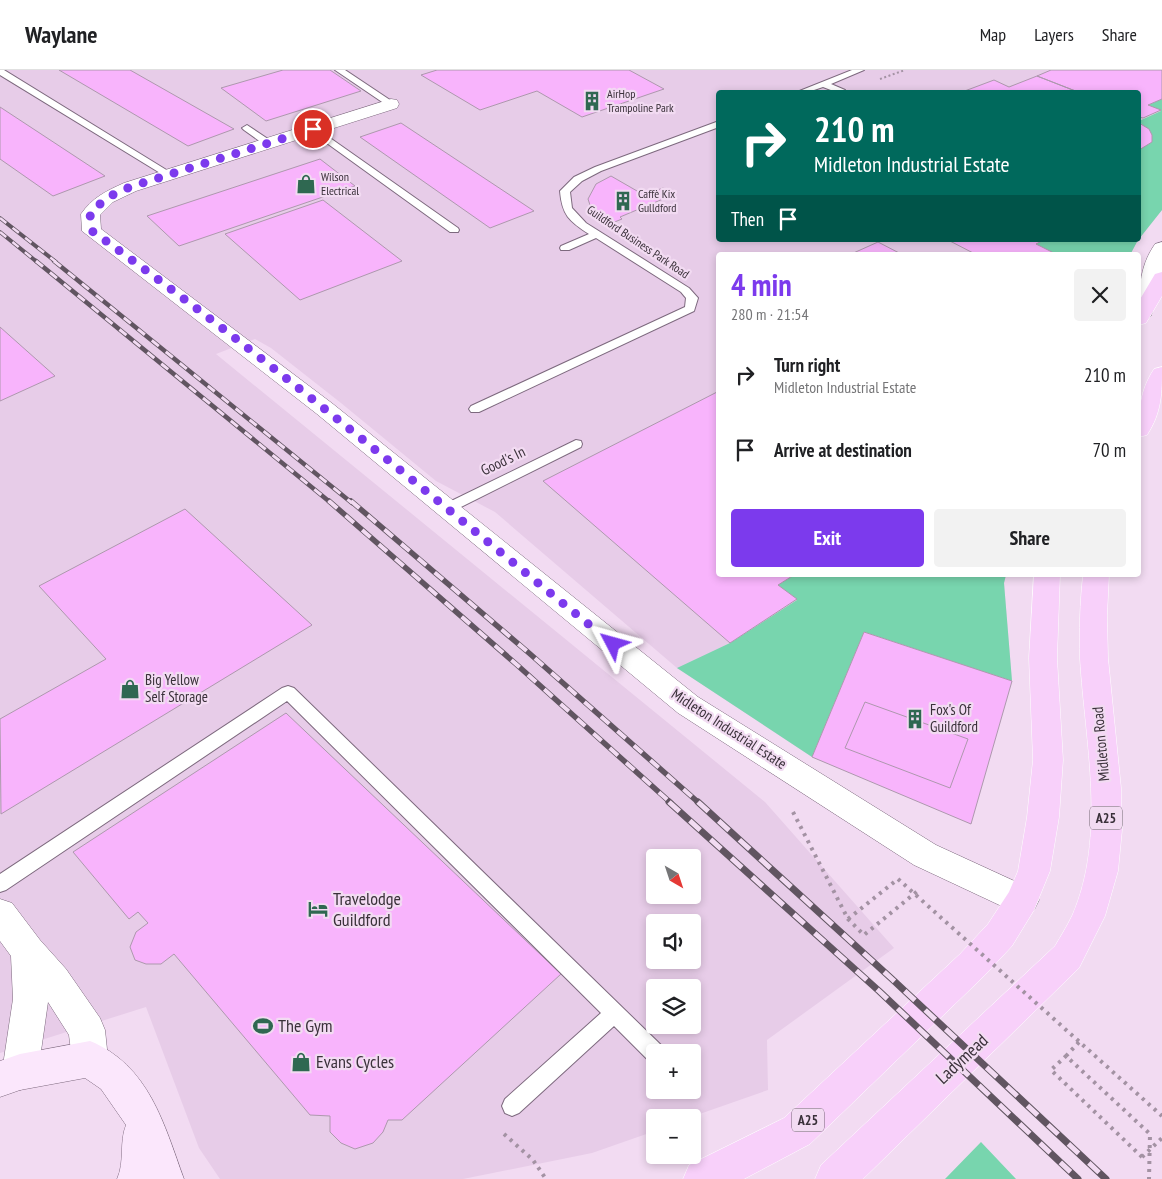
<!DOCTYPE html>
<html lang="en">
<head>
<meta charset="utf-8">
<style>
	body { margin:0; font-family:"PT Sans Narrow",sans-serif; background:#f2f2f2; color:#202124; height:100vh; display:flex; flex-direction:column; font-size:19px; white-space:nowrap }
	* { box-sizing:border-box; margin:0 }
	p { font-size:16px; color:#757577 }
	.icon { flex:none; width:28px; height:28px; fill:none; stroke:currentColor; stroke-width:2; stroke-linecap:round; stroke-linejoin:round }
	.map { position:relative; flex:1; overflow:hidden }
	.details { position:absolute; left:716px; top:182px; width:425px; height:325px; display:flex; flex-direction:column; background:#fff; border-radius:5px; box-shadow:0 2px 8px #0003 }
	.details>* { flex:none }
	.hud { position:absolute; left:716px; top:20px; width:425px; height:152px; border-radius:5px; box-shadow:0 2px 8px #0003; background:#00695c; color:#fff; overflow:hidden }
	.needle { width:32px; rotate:141deg }
	.buttons { position:absolute; left:646px; top:779px; display:grid; gap:10px }
	.buttons a { display:grid; place-items:center; width:55px; height:55px; border-radius:5px; background:#fff; box-shadow:0 2px 8px #0003; font-size:25px }
	.pin { position:absolute; display:grid; place-items:center; width:42px; height:42px; color:#fff; margin:-21px; border:2px solid #fff; border-radius:50%; box-shadow:0 1px 5px #0007 }
	.me { position:absolute; width:55px; margin:-28px; rotate:309deg; stroke-linejoin:round; filter:drop-shadow(0 0 4px #0008) }
	.turn { display:flex; align-items:center; gap:18px; height:105px; padding:0 15px; font-size:22px }
	.turn .icon { width:65px; height:65px; stroke-width:2.5 }
	.turn b { display:block; font-size:35px; line-height:42px }
	.then { display:flex; align-items:center; height:48px; padding:0 15px; background:#0003; gap:10px; font-size:19px }
	.round { display:grid; place-items:center; flex:none; width:52px; height:52px; border-radius:5px; background:#f2f2f2 }
	.head { display:flex; align-items:center; justify-content:space-between; height:85px; padding:0 15px }
	h1 { font-size:30px; font-weight:700; line-height:38px; color:#7c3aed }
	.action { display:flex; gap:10px; margin-top:auto; padding:10px 15px }
	.action a { flex:1; height:58px; border-radius:5px; background:#7c3aed; color:#fff; font-size:20px; font-weight:700; line-height:58px; text-align:center }
	.action a+a { background:#f2f2f2; color:#202124 }
	ul { padding:0; list-style:none }
	li { display:flex; align-items:center; gap:15px; height:75px; padding:0 15px }
	li div { flex:1 }
	li b { display:block; font-size:19px }
	li em { font-style:normal }
	header { display:flex; align-items:center; gap:30px; box-sizing:border-box; height:70px; padding:0 25px; background:#fff; border-bottom:1px solid #e0e0e0 }
	header strong { font-size:24px }
	nav { display:flex; gap:28px; margin-inline-start:auto; font-size:18px }
	.map>svg:first-child { display:block }
</style>
</head>
<body>
<header>
<strong>Waylane</strong>
<nav><a>Map</a><a>Layers</a><a>Share</a></nav>
</header>
<div class="map">
<svg width="1162" height="1109" viewBox="0 0 1162 1109">
	<rect width="100%" height="100%" fill="#f2dbf2"/>
	<!-- built -->
	<path fill="#e7cce8" fill-rule="evenodd" d="M0 0H1162V140L1139 169V22H719V170H1138L1130 185H719V505H1006L1004 513 1012 611 864 562 812 687 677 598 495 442 436 411 341 333 271 278 255 269 216 284 765 732 894 878 767 970 768 1020 691 1047 655 1048V1061L592 1083 463 1109H220L199 1078 146 937 0 983ZM655 788H692V825H655ZM655 852H692V890H655ZM655 918H692V955H655ZM655 982H692V1020H655Z"/>
	<!-- green -->
	<path fill="#78d5ae" d="M1162 29V140L1139 169V80L1151 72C1153 59 1145 59 1139 51L1161 41 1148 35Z
		M1044 170H1138L1130 185H1046L1052 182 1036 174Z
		M794 505H1006L1004 513 1012 611 864 562 812 687 677 598 730 573 797 530 778 515Z
		M981 1072 1016 1109H945Z"/>
	<!-- building -->
	<path fill="#f8b4fc" stroke="#ad98ad" d="M59 0H130L234 59 188 76Z
		M283 0H330L361 21 266 51 221 18Z
		M437 0H629L664 19 582 47 537 21 480 40 421 5Z
		M1051 0H1162V29L1148 35 1161 40 1143 48 1139 47V22H1078L1037 6Z
		M1037 6 1078 22H962L994 10 1009 17Z
		M0 37 105 106 53 126 0 89Z
		M401 53 534 141 490 158 360 67Z
		M1139 53 1149 59 1152 65V72L1139 80Z
		M320 89 355 116 179 176 147 146Z
		M611 106 644 125 663 118 675 124 620 147 622 149 612 153 591 138 588 129 596 114Z
		M323 130 402 191 300 230 225 164Z
		M948 170H1044L1036 174 1052 182 1046 185H977Z
		M878 172 903 185H849Z
		M0 257 55 306 0 331Z
		M719 321V505H794L778 515 797 529 730 573 543 411Z
		M185 439 312 555 1 744 0 649 106 589 39 516Z
		M864 562 1012 611 971 754 812 687Z
		M865 632 968 669 950 718 845 678Z
		M286 643 561 904 402 1050H388L383 1062 373 1073 355 1079 341 1073 330 1062V1046L310 1045 174 884 161 894H146L135 890 130 877 136 862 148 853 138 842 129 849 73 782Z"/>
	<g fill="none" stroke-linecap="round" stroke-linejoin="round">
		<defs>
			<path id="lane" d="M0 0H4L173 104 168 107 165 106 0 5Z
				M335 0H345L396 34 391 37 388 36Z
				M852 0H864L831 14 845 20 846 22H836L823 17 808 22H797Z
				M719 51V57L601 101 582 111 570 122 572 138 586 153 689 218 698 228 694 241 479 342H471L469 339 471 336 685 237 686 228 681 222 596 168 569 180H561L560 178 561 176 589 164C569 151 562 145 560 121L574 107 595 97Z
				M247 55 271 71V75H265L244 60 242 58Z
				M313 56 458 158 459 160 458 162H450L310 61V57Z
				M576 370 581 371 582 374 581 377 451 442H441L439 439 441 436Z
				M288 616 294 618 662 976 665 982H655V993L648 990 614 956 519 1043 512 1046 505 1043 502 1036 505 1029 601 943 287 631 6 820 0 822V804L282 618Z"/>
			<path id="street" d="M391 29 397 30 399 34 397 38 136 121 113 132 100 145 101 159 333 334 698 627 936 775 1034 820 1039 830 1034 840 1022 845 1010 840 914 795 678 643 317 344 82 161 81 144C92 128 106 121 124 113Z
				M1162 172V203L1151 246 1147 250 1139 252C1139 224 1138 198 1155 174Z
				M0 829 12 833 40 870 66 899 100 948 105 960 108 989 103 1002 90 1007 77 1002 72 989 69 965 48 932 38 1002 33 1015 20 1020 7 1015 2 1002 13 929 11 886 0 871Z"/>
			<path id="secondary" d="M90 971C149 995 164 1054 184 1109H117C125 1092 119 1072 126 1055L101 1019 85 1008 20 1020 0 1027V991L20 984Z"/>
			<path id="primary" d="M1162 202V226L1146 253 1139 255V231L1155 204Z
				M1162 297C1162 323 1162 342 1147 365L1139 367C1139 341 1139 322 1154 299Z
				M1034 505H1060L1057 588 1063 690 1059 747 1050 801 1034 840 1012 876 984 906 810 1074 744 1109H683L689 1095 784 1048 960 884 988 854 1009 822 1018 801 1027 747 1033 690 1029 588Z
				M1083 505H1109L1107 546 1108 588 1121 718 1122 760 1118 801 1105 846 1079 898 863 1109H815L821 1095 1055 876C1061 866 1067 856 1072 846 1107 766 1085 672 1080 589 1079 561 1080 533 1083 505Z"/>
		</defs>
		<!-- lane casing -->
		<use href="#lane" stroke="#7d697e" stroke-width="2"/>
		<!-- street casing -->
		<use href="#street" stroke="#7d697e" stroke-width="1"/>
		<!-- secondary casing -->
		<use href="#secondary" stroke="#7d697e" stroke-width="1"/>
		<!-- primary casing -->
		<use href="#primary" stroke="#fff" stroke-width="1"/>
		<!-- path-far1 -->
		<path stroke="#a392a3" stroke-width="2" stroke-dasharray="2 2.5" stroke-linecap="butt" d="M880 9 905 0"/>
		<!-- path -->
		<path stroke="#a392a3" stroke-width="4" stroke-dasharray="3 5" stroke-linecap="butt" d="M793 742 848 849 864 865 920 819
			M848 849 898 809
			M1066 986 1080 971
			M504 1064 533 1090 546 1109
			M1142 1087 1051 1000 1066 986 1150 1064 1149 1109"/>
		<!-- lane -->
		<use href="#lane" fill="#fff" fill-rule="evenodd"/>
		<!-- street -->
		<use href="#street" fill="#fff" fill-rule="evenodd"/>
		<!-- secondary -->
		<use href="#secondary" fill="#fbe7fc" fill-rule="evenodd"/>
		<!-- primary -->
		<use href="#primary" fill="#f8d0fa" fill-rule="evenodd"/>
		<defs>
			<path id="rail-far3" d="M0 148 56 192
				M0 162 37 192"/>
			<path id="rail-far2" d="M36 191 331 433
				M54 191 352 433"/>
			<path id="rail-far1" d="M329 431 516 594 671 733
				M351 431 529 583 699 733"/>
			<path id="rail" d="M669 732 879 921 1078 1109
				M698 732 892 909 1106 1109"/>
		</defs>
		<!-- rail-far3 casing -->
		<use href="#rail-far3" stroke="#615561" stroke-width="4"/>
		<!-- rail-far2 casing -->
		<use href="#rail-far2" stroke="#615561" stroke-width="4.5"/>
		<!-- rail-far1 casing -->
		<use href="#rail-far1" stroke="#615561" stroke-width="5.5"/>
		<!-- rail casing -->
		<use href="#rail" stroke="#615561" stroke-width="7"/>
		<!-- rail-far3 -->
		<use href="#rail-far3" stroke="#f2dbf2" stroke-width="2.5" stroke-dasharray="8" stroke-linecap="butt"/>
		<!-- rail-far2 -->
		<use href="#rail-far2" stroke="#f2dbf2" stroke-width="3" stroke-dasharray="9" stroke-linecap="butt"/>
		<!-- rail-far1 -->
		<use href="#rail-far1" stroke="#f2dbf2" stroke-width="4" stroke-dasharray="11" stroke-linecap="butt"/>
		<!-- rail -->
		<use href="#rail" stroke="#f2dbf2" stroke-width="5" stroke-dasharray="14" stroke-linecap="butt"/>
		<!-- path-bridge -->
		<path stroke="#a392a3" stroke-width="4" stroke-dasharray="3 5" stroke-linecap="butt" d="M898 809 1162 1046
			M1142 1087 1162 1068"/>
	</g>
	<g fill="none" stroke-linecap="round" stroke-linejoin="round">
		<!-- route -->
		<path stroke="#7c3aed" stroke-width="9" stroke-dasharray="0 16.2" d="M313 59 130 117 106 128 90 144 92 161C272 290 441 435 613 574"/>
	</g>
	<!-- icons -->
	<defs>
		<symbol id="building-bare" viewBox="-9 -9 18 18"><path d="M-4-6H4V6H1V3H-1V6H-4ZM-2.5-4.3h1.7v1.8h-1.7ZM.8-4.3h1.7v1.8H.8ZM-2.5-1h1.7V.8h-1.7ZM.8-1h1.7V.8H.8Z" fill="#2f6851" stroke="#f2dbf2" stroke-width="2.5" paint-order="stroke"/></symbol>
		<symbol id="shop-bare" viewBox="-9 -9 18 18"><path d="M-5-2.5h2.3a2.7 3.5 0 0 1 5.4 0H5L5.5 6h-11ZM-1.5-2.5h3a1.5 2.3 0 0 0-3 0Z" fill="#2f6851" stroke="#f2dbf2" stroke-width="2.5" paint-order="stroke"/></symbol>
		<symbol id="hotel-bare" viewBox="-9 -9 18 18"><path d="M-6-4.5h1.5V1H6V5H4.5V3h-9V5H-6ZM-4 0a1.8 1.8 0 1 1 3.6 0ZM.5 0V-2.5h3Q6-2.5 6 0Z" fill="#2f6851" stroke="#f2dbf2" stroke-width="2.5" paint-order="stroke"/></symbol>
		<symbol id="stadium-bare" viewBox="-9 -9 18 18"><path d="M0-5a6.5 5 0 1 0 0 10a6.5 5 0 1 0 0-10ZM-3.5-1.8h7v3.6h-7Z" fill="#2f6851" stroke="#f2dbf2" stroke-width="2.5" paint-order="stroke"/></symbol>
	</defs>
	<g fill-rule="evenodd">
		<use href="#building-bare" x="578" y="17" width="28" height="28"/>
		<use href="#shop-bare" x="292" y="100" width="28" height="28"/>
		<use href="#building-bare" x="609" y="117" width="28" height="28"/>
		<use href="#shop-bare" x="116" y="605" width="28" height="28"/>
		<use href="#building-bare" x="901" y="635" width="28" height="28"/>
		<use href="#hotel-bare" x="304" y="825" width="28" height="28"/>
		<use href="#stadium-bare" x="249" y="942" width="28" height="28"/>
		<use href="#shop-bare" x="287" y="978" width="28" height="28"/>
	</g>
	<g text-anchor="middle" stroke-width="4.5" stroke-linejoin="round" paint-order="stroke">
		<!-- far-poi labels -->
		<g font-size="12" fill="#3a313a" stroke="#f2dbf2" text-anchor="start">
			<text x="607" y="28">AirHop<tspan x="607" dy="14">Trampoline Park</tspan></text>
			<text x="321" y="111">Wilson<tspan x="321" dy="14">Electrical</tspan></text>
			<text x="638" y="128">Caffè Kix<tspan x="638" dy="14">Gulldford</tspan></text>
		</g>
		<!-- far-street labels -->
		<g font-size="12" fill="#3a313a" stroke="#f2dbf2">
			<text transform="translate(638 172) rotate(34)" y="4">Guildford Business Park Road</text>
		</g>
		<!-- shield labels -->
		<g fill="#f2dbf2" stroke="#716471" stroke-width="1">
			<rect x="1090" y="736.5" width="32" height="23" rx="4"/>
			<rect x="792" y="1038.5" width="32" height="23" rx="4"/>
		</g>
		<g font-size="14" font-weight="bold" fill="#3a313a">
			<text x="1106" y="753">A25</text>
			<text x="808" y="1055">A25</text>
		</g>
		<!-- street labels -->
		<g font-size="15" fill="#3a313a" stroke="#f2dbf2">
			<text transform="translate(503 391) rotate(-26)" y="5">Good's In</text>
			<text transform="translate(729 659) rotate(33)" y="5">Midleton Industrial Estate</text>
			<text transform="translate(1101 674) rotate(-95)" y="5">Midleton Road</text>
		</g>
		<!-- poi labels -->
		<g font-size="15" fill="#3a313a" stroke="#f2dbf2" text-anchor="start">
			<text x="145" y="615">Big Yellow<tspan x="145" dy="17">Self Storage</tspan></text>
			<text x="930" y="645">Fox's Of<tspan x="930" dy="17">Guildford</tspan></text>
		</g>
		<!-- near-poi labels -->
		<g font-size="18" fill="#3a313a" stroke="#f2dbf2" text-anchor="start">
			<text x="333" y="835">Travelodge<tspan x="333" dy="21">Guildford</tspan></text>
			<text x="278" y="962">The Gym</text>
			<text x="316" y="998">Evans Cycles</text>
		</g>
		<!-- near-street labels -->
		<g font-size="18" fill="#3a313a" stroke="#f2dbf2">
			<text transform="translate(962 989) rotate(-43)" y="6">Ladymead</text>
		</g>
	</g>
</svg>
<div class="buttons">
<a><svg class="needle" viewBox="-14 -14 28 28"><path d="M0-13l5 13h-10z" fill="#e53935"/><path d="M0 13l5-13h-10z" fill="#757577"/></svg></a>
<a><svg class="icon" aria-label="sound" viewBox="0 0 24 24"><path d="M4 9h4l5-4v14l-5-4H4zM17 9q2 3 0 6"/></svg></a>
<a><svg class="icon" aria-label="layers" viewBox="0 0 24 24"><path d="M12 4l9 5-9 5-9-5zM3 14l9 5 9-5"/></svg></a>
<a>+</a>
<a>−</a>
</div>
<div class="pin" style="left:313px;top:59px;background:#d93025"><svg class="icon" aria-label="arrive" viewBox="0 0 24 24"><path d="M6 21V4h12l-3 4 3 4H6"/></svg></div>
<svg class="me" style="left:613px;top:574px" viewBox="-20 -20 40 40"><path d="M0-17L14 15 0 8-14 15z" fill="#7c3aed" stroke="#fff" stroke-width="4"/></svg>
<div class="hud">
<div class="turn"><svg class="icon" aria-label="right" viewBox="0 0 24 24"><path d="M7 20v-9h11M14 6l5 5-5 5"/></svg><div><b>210 m</b>Midleton Industrial Estate</div></div>
<div class="then">Then<svg class="icon" aria-label="arrive" viewBox="0 0 24 24"><path d="M6 21V4h12l-3 4 3 4H6"/></svg></div>
</div>
<section class="details">
<div class="head"><div><h1>4 min</h1><p>280 m · 21:54</p></div><a class="round"><svg class="icon" aria-label="close" viewBox="0 0 24 24"><path d="M6 6l12 12M18 6L6 18"/></svg></a></div>
<ul>
<li><svg class="icon" aria-label="right" viewBox="0 0 24 24"><path d="M7 20v-9h11M14 6l5 5-5 5"/></svg><div><b>Turn right</b><p>Midleton Industrial Estate</p></div><em>210 m</em></li>
<li><svg class="icon" aria-label="arrive" viewBox="0 0 24 24"><path d="M6 21V4h12l-3 4 3 4H6"/></svg><div><b>Arrive at destination</b></div><em>70 m</em></li>
</ul>
<div class="action"><a>Exit</a><a>Share</a></div>
</section>
</div>
</body>
</html>
